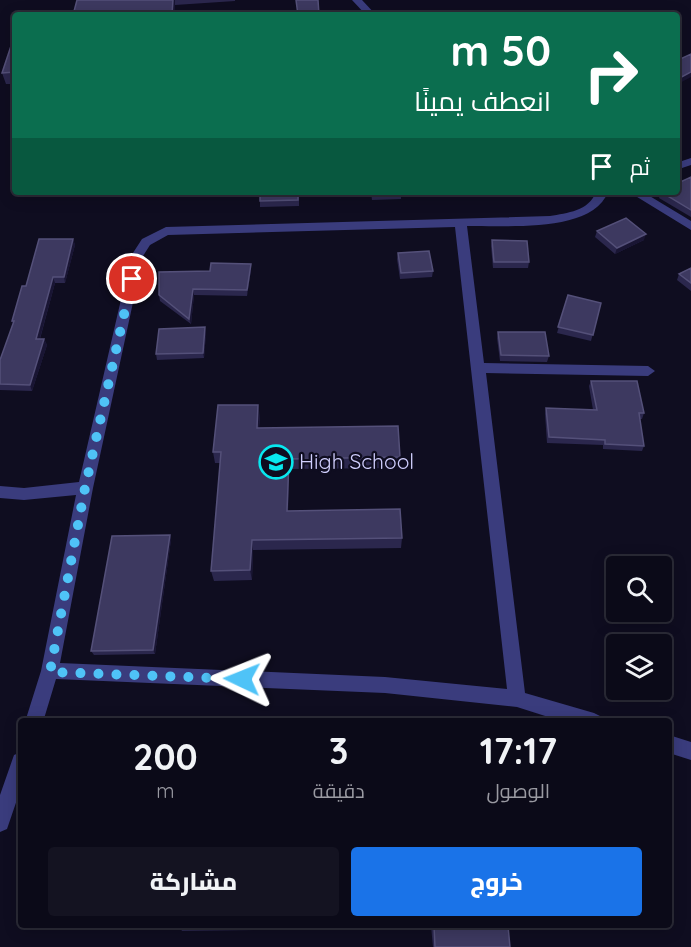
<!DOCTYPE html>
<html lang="ar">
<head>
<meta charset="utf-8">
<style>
	body { margin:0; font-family:Quicksand,Cairo,sans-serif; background:#141321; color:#f1f3f6; direction:rtl; height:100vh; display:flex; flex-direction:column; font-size:22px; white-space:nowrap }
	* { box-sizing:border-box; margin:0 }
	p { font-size:20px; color:#9a9aa2 }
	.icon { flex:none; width:33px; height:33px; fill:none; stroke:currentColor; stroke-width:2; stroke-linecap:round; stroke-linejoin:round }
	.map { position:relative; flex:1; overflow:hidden; direction:ltr }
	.panel { position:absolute; left:18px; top:718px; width:654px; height:210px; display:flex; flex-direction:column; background:#0b0a18; border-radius:6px; box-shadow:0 3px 15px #0003,0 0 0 2px #2b2b37; direction:rtl }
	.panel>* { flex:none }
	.hud { position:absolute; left:12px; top:12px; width:668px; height:183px; border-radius:6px; box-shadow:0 3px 15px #0003,0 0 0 2px #2b2b37; direction:rtl; background:#0b6e4f; color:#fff; overflow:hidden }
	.tools { position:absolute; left:606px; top:556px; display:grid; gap:12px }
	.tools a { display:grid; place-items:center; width:66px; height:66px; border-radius:6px; background:#0b0a18; box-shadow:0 3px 15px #0003,0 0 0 2px #2b2b37; font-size:30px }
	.pin { position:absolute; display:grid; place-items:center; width:51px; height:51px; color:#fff; margin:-26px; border:3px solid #fff; border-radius:50%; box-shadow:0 2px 6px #0007 }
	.me { position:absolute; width:66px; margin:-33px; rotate:272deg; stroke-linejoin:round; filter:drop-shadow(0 0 4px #0008) }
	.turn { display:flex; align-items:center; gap:21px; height:126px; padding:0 30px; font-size:27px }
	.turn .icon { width:78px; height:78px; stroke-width:2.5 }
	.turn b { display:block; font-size:42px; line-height:51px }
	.then { display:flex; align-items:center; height:57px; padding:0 30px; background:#0003; gap:12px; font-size:22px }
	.eta { display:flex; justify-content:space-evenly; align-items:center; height:102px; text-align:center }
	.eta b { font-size:36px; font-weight:800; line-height:42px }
	.action { display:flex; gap:12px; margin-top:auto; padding:12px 30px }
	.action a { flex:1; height:69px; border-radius:6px; background:#1a73e8; color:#fff; font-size:24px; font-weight:800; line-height:69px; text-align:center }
	.action a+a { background:#141321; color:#f1f3f6 }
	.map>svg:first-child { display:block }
</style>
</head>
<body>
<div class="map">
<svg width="691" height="947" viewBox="0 0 691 947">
	<rect width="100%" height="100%" fill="#0f0d20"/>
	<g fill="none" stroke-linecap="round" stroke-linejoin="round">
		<!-- street -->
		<path fill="#3a3c7d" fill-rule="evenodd" d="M352 0H362L376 15H366Z
			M691 158V165L676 170V163Z
			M596 192H608C592 234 504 225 467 226L484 363 648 366 655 371 648 376 486 373 525 693 594 713 600 716 603 722H564L517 707 385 693 56 679 43 722H25L41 671 76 495 24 500 0 498V486L24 488 79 482 131 256 142 239 166 227 550 216C567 213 589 211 596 192ZM455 227 507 689 385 677 60 663 93 488 143 256 150 245 168 235Z
			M629 192H643L691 221V230Z
			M669 735 691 742V760L669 753Z
			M21 752V788L7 829 0 832V795L14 755Z"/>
	</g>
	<!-- wall -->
	<path fill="#2b274d" d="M77 0H235V1L175 5Z
		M15 34V84H6L2 73Z
		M691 177V217L659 198 661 192Z
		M299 192V206L260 207V201Z
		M371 192H401V199L372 200Z
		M597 231 644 240 615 254 595 237Z
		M73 239 75 245 65 283H55L40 339H44L47 345 32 391 0 390V360L13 323 12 321 26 286Z
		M492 240 529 262 528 268H493L491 246Z
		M398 253 433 271 432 277 400 279 397 259Z
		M691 268V291L677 280 679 274Z
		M251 270 247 296 194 295 191 324 160 301 159 295Z
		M568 295 601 303 591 341 557 333Z
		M498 332 549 356 547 362 500 361 497 338Z
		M206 333 204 358 157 360 156 354Z
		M591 381 644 413 642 419H640L644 446 642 451 603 449V445L547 443 545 414 546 408 593 410 589 386Z
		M260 416 259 428 400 457 399 468 289 469 288 511 402 538 401 548 253 550 252 580 214 581 211 571 220 463H215L213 452Z
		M170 535 171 540 155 654 94 655 91 651Z
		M179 926H256L255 930 182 931Z
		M431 926H508L510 947H433Z"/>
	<!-- shaded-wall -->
	<path fill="#191533" d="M173 0H175V15H172Z
		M691 72V77L676 85V80Z
		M646 234 644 240 615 254 617 248Z
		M73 239 75 245 65 283 64 277Z
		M251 264V270L247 296V290Z
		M53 277 55 283 38 345 36 339Z
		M193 289 194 295 191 324 189 319Z
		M205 327 206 333 204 358 203 353Z
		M44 339 47 345 32 391 30 385Z
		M258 405 260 416 258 439 257 428Z
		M289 459V469L288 521 287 511Z
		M170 535 171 540 155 654 153 650Z
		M252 540 253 550 252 580 250 570Z"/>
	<!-- building -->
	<path fill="#3d3960" stroke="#545079" stroke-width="1.5" d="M77 0H173L172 15H73Z
		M296 0H318L319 15H298Z
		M15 34V72L2 73Z
		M691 54V72L676 80V61Z
		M691 177V210L661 192H676V184Z
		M260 192H298V200L260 201Z
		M372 192H401V193L372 194Z
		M626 218 646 234 617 248 597 231Z
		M39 239H73L64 277H53L36 339H44L30 385 0 384V360L14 321H12L22 286H26Z
		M492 240 527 241 529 262H494Z
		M429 251 433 271 401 273 398 253Z
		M211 263 251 264 247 290 193 289 189 319 159 295V272L210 271Z
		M691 268V283L679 274Z
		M568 295 601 303 593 335 558 327Z
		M205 327 203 353 156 354 159 329Z
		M498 332H545L549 356 501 355Z
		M591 381H637L644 413H639L644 446 605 444V440L549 437 546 408 597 410Z
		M218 405H258L257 428 398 426 400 457 289 459 287 511 400 509 402 538 252 540 250 570 211 571 221 452H213Z
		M170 535 153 650 91 651 112 536Z
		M133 719V722H102Z
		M344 720V722H325Z
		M179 926H241L179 927Z
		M434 926H508L510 947H435Z"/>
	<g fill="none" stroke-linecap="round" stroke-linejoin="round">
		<!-- route -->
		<path stroke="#4fc3f7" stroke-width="10" stroke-dasharray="0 18" d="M132 279 85 488 50 672 242 679"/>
	</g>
	<!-- icons -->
	<defs>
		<symbol id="school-ring" viewBox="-11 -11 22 22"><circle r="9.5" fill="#0f0d20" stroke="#08e8ef" stroke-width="1.5"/><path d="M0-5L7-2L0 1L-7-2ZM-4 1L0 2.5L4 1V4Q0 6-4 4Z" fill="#08e8ef"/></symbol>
	</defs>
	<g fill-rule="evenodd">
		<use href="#school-ring" x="257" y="443" width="38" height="38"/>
	</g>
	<g text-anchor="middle" stroke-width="4.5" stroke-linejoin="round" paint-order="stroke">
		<!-- poi labels -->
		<g font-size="21" fill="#d0cefd" stroke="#0f0d20" text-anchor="start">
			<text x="299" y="469">High School</text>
		</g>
	</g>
</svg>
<div class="tools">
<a><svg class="icon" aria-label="search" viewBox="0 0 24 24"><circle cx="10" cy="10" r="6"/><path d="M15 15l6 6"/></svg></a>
<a><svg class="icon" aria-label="layers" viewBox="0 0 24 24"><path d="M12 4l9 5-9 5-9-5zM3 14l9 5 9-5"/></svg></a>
</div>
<div class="pin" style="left:132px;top:279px;background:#d93025"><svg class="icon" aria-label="arrive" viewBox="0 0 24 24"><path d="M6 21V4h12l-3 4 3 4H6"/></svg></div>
<svg class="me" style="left:242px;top:679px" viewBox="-20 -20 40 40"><path d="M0-17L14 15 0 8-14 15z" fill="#4fc3f7" stroke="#fff" stroke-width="4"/></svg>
<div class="hud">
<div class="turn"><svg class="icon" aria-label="right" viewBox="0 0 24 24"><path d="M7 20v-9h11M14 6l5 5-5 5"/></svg><div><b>50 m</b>انعطف يمينًا</div></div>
<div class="then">ثم<svg class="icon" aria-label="arrive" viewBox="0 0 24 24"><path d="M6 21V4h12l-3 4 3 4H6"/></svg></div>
</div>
<section class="panel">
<div class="eta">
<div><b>17:17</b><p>الوصول</p></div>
<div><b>3</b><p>دقيقة</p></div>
<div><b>200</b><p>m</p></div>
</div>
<div class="action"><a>خروج</a><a>مشاركة</a></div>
</section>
</div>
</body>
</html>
